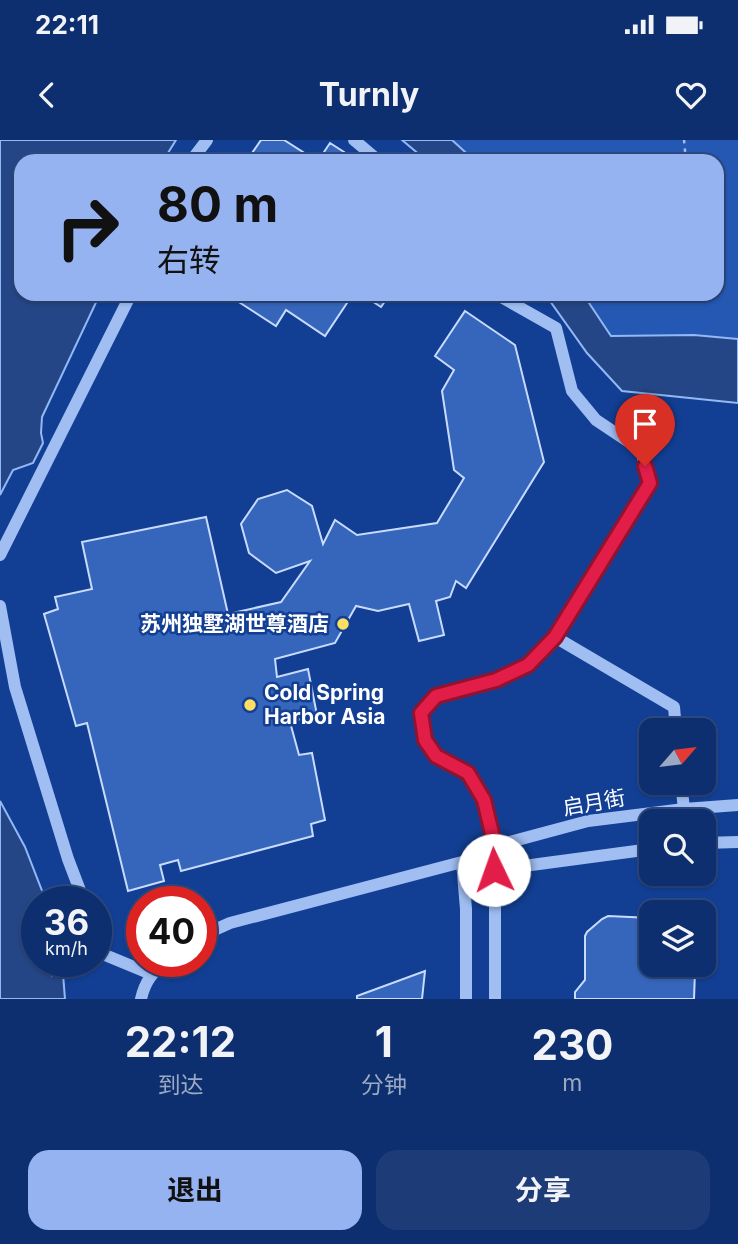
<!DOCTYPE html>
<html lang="zh">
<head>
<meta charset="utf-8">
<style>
	body { margin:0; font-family:Inter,"Noto Sans SC",sans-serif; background:#1c3b77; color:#f1f3f6; height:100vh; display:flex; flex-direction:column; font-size:26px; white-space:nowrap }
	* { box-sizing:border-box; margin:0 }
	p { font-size:23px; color:#9ba9c3 }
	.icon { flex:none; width:38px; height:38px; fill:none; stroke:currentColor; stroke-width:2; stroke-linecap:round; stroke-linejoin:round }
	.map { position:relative; height:859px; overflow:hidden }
	.side { display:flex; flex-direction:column; background:#0e2f6f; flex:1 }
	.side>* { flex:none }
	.guide { position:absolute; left:14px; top:14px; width:710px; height:147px; border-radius:21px; box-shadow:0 2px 5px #0004,0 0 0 2px #2e4a82; background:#95b2f1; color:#111; overflow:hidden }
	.needle { width:46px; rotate:62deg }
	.controls { position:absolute; left:639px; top:578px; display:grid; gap:14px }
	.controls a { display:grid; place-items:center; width:77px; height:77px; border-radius:14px; background:#0e2f6f; box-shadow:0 2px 5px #0004,0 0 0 2px #2e4a82; font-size:35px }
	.speed { position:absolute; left:21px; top:746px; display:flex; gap:14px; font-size:35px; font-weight:700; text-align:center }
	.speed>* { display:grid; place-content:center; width:91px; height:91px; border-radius:50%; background:#0e2f6f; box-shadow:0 2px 5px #0004,0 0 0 2px #2e4a82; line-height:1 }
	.speed small { font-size:18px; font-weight:400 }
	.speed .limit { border:10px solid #d22; background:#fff; color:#111 }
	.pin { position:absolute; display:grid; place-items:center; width:60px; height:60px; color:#fff; margin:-72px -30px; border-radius:50% 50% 50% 0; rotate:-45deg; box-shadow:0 0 7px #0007 }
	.pin .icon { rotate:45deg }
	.me { position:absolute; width:77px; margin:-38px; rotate:357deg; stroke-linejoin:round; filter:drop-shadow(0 0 5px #0008) }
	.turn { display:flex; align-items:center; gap:24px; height:147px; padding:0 28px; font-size:32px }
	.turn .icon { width:91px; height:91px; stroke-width:2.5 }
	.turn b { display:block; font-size:49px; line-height:60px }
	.eta { display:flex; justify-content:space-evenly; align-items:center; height:119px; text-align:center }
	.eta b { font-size:42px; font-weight:700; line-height:49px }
	.cta { display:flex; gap:14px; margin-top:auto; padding:14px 28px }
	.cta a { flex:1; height:80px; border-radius:21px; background:#95b2f1; color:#111; font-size:28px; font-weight:700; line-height:80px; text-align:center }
	.cta a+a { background:#1c3b77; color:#f1f3f6 }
	.status { display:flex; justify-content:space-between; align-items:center; height:49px; padding:0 35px; background:#0e2f6f; direction:ltr }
	.status svg { height:19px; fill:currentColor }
	header { display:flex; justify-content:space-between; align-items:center; height:91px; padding:0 28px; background:#0e2f6f; font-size:32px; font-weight:700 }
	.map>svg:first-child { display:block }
</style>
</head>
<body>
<div class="status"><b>22:11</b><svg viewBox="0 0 49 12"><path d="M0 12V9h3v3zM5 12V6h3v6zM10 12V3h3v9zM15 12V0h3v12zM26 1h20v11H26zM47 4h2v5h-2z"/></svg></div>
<header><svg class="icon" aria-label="back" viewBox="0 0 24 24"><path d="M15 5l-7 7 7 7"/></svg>Turnly<svg class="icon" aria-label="heart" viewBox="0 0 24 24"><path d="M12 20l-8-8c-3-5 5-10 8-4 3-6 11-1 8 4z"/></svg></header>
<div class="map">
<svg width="738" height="859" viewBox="0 0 738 859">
	<rect width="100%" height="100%" fill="#123f94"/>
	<!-- green -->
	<path fill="#2458b3" d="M452 0H738V199L694 195 611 196 583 154H718V21H475Z"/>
	<!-- water -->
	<path fill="#254686" stroke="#92b8f6" stroke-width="2" d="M0 0H176L163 21H21V154H100L42 277 41 293 43 303 33 323 13 330 0 355Z
		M402 0H452L475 21H427Z
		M545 154H583L611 196 694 195 738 199V263L622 251 587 213Z
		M0 661 25 707 46 761H37V821H49L52 836 63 834 65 859H0Z"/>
	<!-- building -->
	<path fill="#3666bb" stroke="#c8dbfd" stroke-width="2" d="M261 0H284L317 21H257L250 16Z
		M330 3 358 21H318Z
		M233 154H353L325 196 286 170 276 186 231 157Z
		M361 154H390L381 167Z
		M465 171 515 205 544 322 466 448 456 441 450 457 436 461 444 495 419 501 409 464 378 471 356 466 335 503 275 519 277 537 308 529 317 575 290 582 299 615 312 613 325 680 311 684 313 696 181 731 178 720 160 725 164 741 128 751 87 583 76 586 44 474 58 469 55 457 92 449 82 402 206 377 228 474 281 462 310 421 276 433 249 413 241 384 258 359 287 350 312 366 323 404 335 380 357 395 437 383 464 338 454 330 442 251 454 230 435 216Z
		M682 768 706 769 709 771 708 813 704 820V772H674Z
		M608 776 651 778V824H700L695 831 694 859H575V852L585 840V796L587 792 602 779Z
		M425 831 422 859H357V856Z"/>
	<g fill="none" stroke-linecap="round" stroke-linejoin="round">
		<!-- path -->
		<path stroke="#a0bef2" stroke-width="2.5" stroke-dasharray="3.5 5" stroke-linecap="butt" d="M684 0 686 21"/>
		<!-- minor -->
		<path stroke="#a0bef2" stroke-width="12" d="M354 0 379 21
			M191 21 207 0
			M0 415 131 154
			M0 466 15 547 68 719 84 761
			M555 497 674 567 676 590
			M681 642 684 669
			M704 703 738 702
			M462 722 494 730 651 709
			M462 722 466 769V859
			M96 794 105 815 151 834
			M201 796 230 783 462 722 495 706 588 681 684 669 738 665
			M141 859C145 841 153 832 166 821
			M495 859V706L484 660 468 633 436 616 425 600 421 573 436 556 496 540 528 525 555 497 650 343 641 310 596 280 572 251 556 188 496 154"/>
	</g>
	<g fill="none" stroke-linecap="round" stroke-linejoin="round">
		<defs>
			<path id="route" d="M494 730 495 706 484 660 468 633 436 616 425 600 421 573 436 556 496 540 528 525 555 497 650 343 645 326"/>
		</defs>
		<!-- route casing -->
		<use href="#route" stroke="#92132f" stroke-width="18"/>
		<!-- route -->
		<use href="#route" stroke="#e11d48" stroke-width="12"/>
	</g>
	<!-- markers -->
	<g fill="#ffdf62" stroke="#123f94" stroke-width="2.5">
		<circle cx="343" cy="484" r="7"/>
		<circle cx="250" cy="565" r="7"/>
	</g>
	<g text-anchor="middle" stroke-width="5" stroke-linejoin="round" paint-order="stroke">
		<!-- poi labels -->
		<g font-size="21" font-weight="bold" fill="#fff" stroke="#123f94" text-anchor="end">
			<text x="329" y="491">苏州独墅湖世尊酒店</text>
			<text x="264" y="560" text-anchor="start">Cold Spring<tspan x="264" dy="24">Harbor Asia</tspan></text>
		</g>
		<!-- street labels -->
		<g font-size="21" fill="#fff" stroke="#123f94">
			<text transform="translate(594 663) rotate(-10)" y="7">启月街</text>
		</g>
	</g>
</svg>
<div class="controls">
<a><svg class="needle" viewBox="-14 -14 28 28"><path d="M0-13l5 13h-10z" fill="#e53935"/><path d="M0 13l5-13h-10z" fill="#9ba9c3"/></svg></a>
<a><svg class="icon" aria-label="search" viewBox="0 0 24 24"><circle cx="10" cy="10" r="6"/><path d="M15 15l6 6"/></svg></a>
<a><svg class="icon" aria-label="layers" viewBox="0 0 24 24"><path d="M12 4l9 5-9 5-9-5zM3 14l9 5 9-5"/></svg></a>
</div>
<div class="speed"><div>36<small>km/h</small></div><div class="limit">40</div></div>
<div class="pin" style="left:645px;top:326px;background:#d93025"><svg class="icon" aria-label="arrive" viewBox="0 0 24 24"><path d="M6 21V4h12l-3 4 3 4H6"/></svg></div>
<svg class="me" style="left:494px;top:730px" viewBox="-20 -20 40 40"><circle r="19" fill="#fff"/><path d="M0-13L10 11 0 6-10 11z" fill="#e11d48"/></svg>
<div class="guide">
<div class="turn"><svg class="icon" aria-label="right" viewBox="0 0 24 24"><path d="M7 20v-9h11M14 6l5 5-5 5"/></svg><div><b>80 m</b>右转</div></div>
</div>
</div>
<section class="side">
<div class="eta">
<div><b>22:12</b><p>到达</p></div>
<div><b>1</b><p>分钟</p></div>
<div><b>230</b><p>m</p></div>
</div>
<div class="cta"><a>退出</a><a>分享</a></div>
</section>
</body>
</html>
